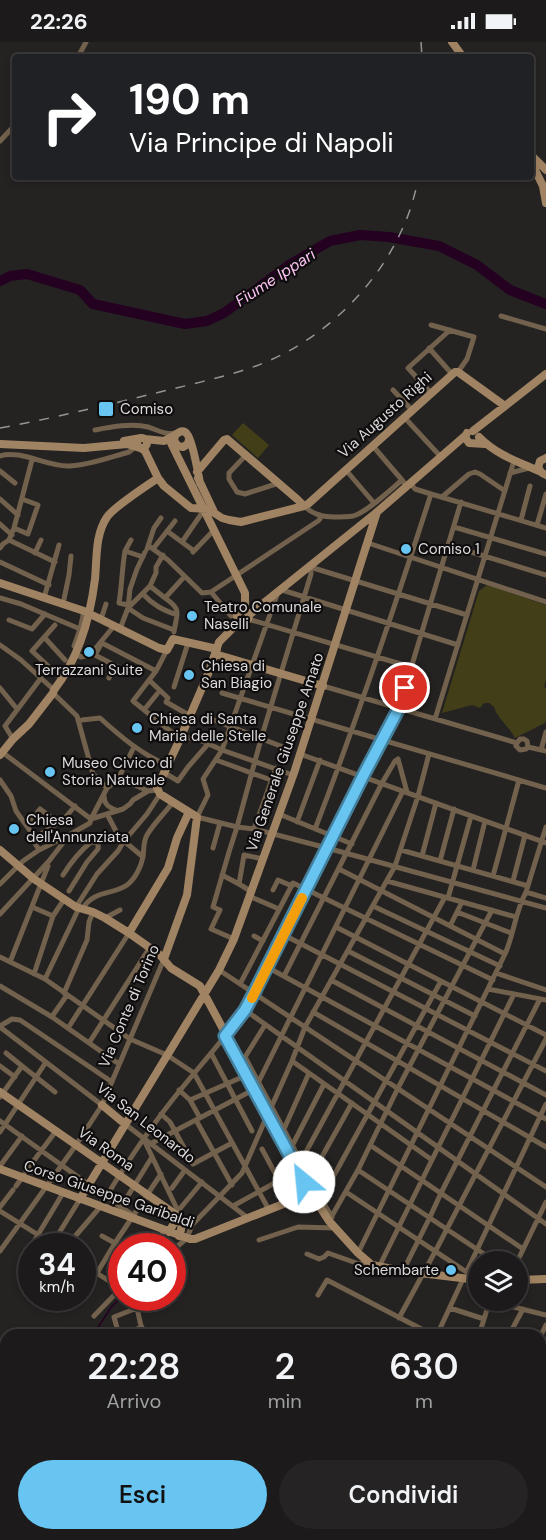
<!DOCTYPE html>
<html lang="it">
<head>
<meta charset="utf-8">
<style>
	body { margin:0; font-family:"DM Sans",sans-serif; background:#252323; color:#f1f3f6; height:100vh; display:flex; flex-direction:column; font-size:22px; white-space:nowrap }
	* { box-sizing:border-box; margin:0 }
	p { font-size:20px; color:#a0a1a2 }
	.icon { flex:none; width:33px; height:33px; fill:none; stroke:currentColor; stroke-width:2; stroke-linecap:round; stroke-linejoin:round }
	.map { position:relative; flex:1; overflow:hidden }
	.drawer { position:absolute; left:0px; top:1287px; width:546px; height:212px; display:flex; flex-direction:column; background:#1c1a1a; border-radius:18px 18px 0 0; box-shadow:0 3px 9px #0003,0 0 0 2px #3a3839 }
	.drawer>* { flex:none }
	.guide { position:absolute; left:12px; top:12px; width:522px; height:126px; border-radius:6px; box-shadow:0 3px 9px #0003,0 0 0 2px #3a3839; background:#202124; color:#fff; overflow:hidden }
	.fabs { position:absolute; left:468px; top:1209px; display:grid; gap:12px }
	.fabs a { display:grid; place-items:center; width:60px; height:60px; border-radius:50%; background:#1c1a1a; box-shadow:0 3px 9px #0003,0 0 0 2px #3a3839; font-size:30px }
	.speed { position:absolute; left:18px; top:1191px; display:flex; gap:12px; font-size:30px; font-weight:700; text-align:center }
	.speed>* { display:grid; place-content:center; width:78px; height:78px; border-radius:50%; background:#1c1a1a; box-shadow:0 3px 9px #0003,0 0 0 2px #3a3839; line-height:1 }
	.speed small { font-size:15px; font-weight:400 }
	.speed .limit { border:9px solid #d22; background:#fff; color:#111 }
	.pin { position:absolute; display:grid; place-items:center; width:51px; height:51px; color:#fff; margin:-26px; border:3px solid #fff; border-radius:50%; box-shadow:0 2px 6px #0007 }
	.me { position:absolute; width:66px; margin:-33px; rotate:332deg; stroke-linejoin:round; filter:drop-shadow(0 0 4px #0008) }
	.turn { display:flex; align-items:center; gap:21px; height:126px; padding:0 18px; font-size:27px }
	.turn .icon { width:78px; height:78px; stroke-width:2.5 }
	.turn b { display:block; font-size:42px; line-height:51px }
	.eta { display:flex; justify-content:space-evenly; align-items:center; height:102px; text-align:center }
	.eta b { font-size:36px; font-weight:600; line-height:42px }
	.cta { display:flex; gap:12px; margin-top:auto; padding:12px 18px }
	.cta a { flex:1; height:69px; border-radius:36px; background:#68c4f0; color:#111; font-size:24px; font-weight:600; line-height:69px; text-align:center }
	.cta a+a { background:#252323; color:#f1f3f6 }
	.status { display:flex; justify-content:space-between; align-items:center; height:42px; padding:0 30px; background:#1c1a1a; direction:ltr }
	.status svg { height:16px; fill:currentColor }
	.map>svg:first-child { display:block }
</style>
</head>
<body>
<div class="status"><b>22:26</b><svg viewBox="0 0 49 12"><path d="M0 12V9h3v3zM5 12V6h3v6zM10 12V3h3v9zM15 12V0h3v12zM26 1h20v11H26zM47 4h2v5h-2z"/></svg></div>
<div class="map">
<svg width="546" height="1498" viewBox="0 0 546 1498">
	<rect width="100%" height="100%" fill="#252322"/>
	<!-- green -->
	<path fill="#423f18" d="M243 381 269 403 258 416 232 393Z
		M487 543 546 563V638L544 645 546 646V678L545 681 515 696C510 686 496 674 494 665L489 661H484L480 666 472 663 442 671 479 549Z"/>
	<g fill="none" stroke-linecap="round" stroke-linejoin="round">
		<!-- stream -->
		<path stroke="#240021" stroke-width="1.5" d="M93 1293 112 1264 122 1255
			M106 1492V1498"/>
		<!-- river -->
		<path stroke="#240021" stroke-width="10" d="M0 239 10 234 27 232 80 248 93 262 185 282 207 279 224 271 289 223 330 199 360 193 389 195 439 204 477 223 510 248 546 262"/>
		<!-- street -->
		<path stroke="#72614c" stroke-width="5" d="M78 15 86 0
			M0 99 15 83
			M501 274 546 287
			M431 283 474 295 467 317 458 330
			M429 306 452 332
			M393 348 412 368
			M431 351 408 326 450 288
			M404 375 441 415
			M95 388C111 385 132 381 148 385 158 388 164 393 176 391
			M372 403 402 438
			M247 412 229 431V437L237 450 245 452 279 441
			M0 414C20 407 47 425 69 424 87 424 111 415 129 410L134 406 136 402
			M345 427 374 461
			M0 429 15 441
			M510 431 529 426
			M411 442 415 447 431 452 546 486
			M442 455 469 432 475 430 480 432 505 449
			M0 457 18 473
			M304 464C312 472 323 475 334 475 340 475 347 475 353 474 366 471 390 448 402 438L407 445
			M521 478 530 444
			M0 482 12 493
			M537 483 546 452
			M454 485 546 512
			M14 486 28 492 38 463 22 457
			M167 489 194 509
			M9 498 55 520
			M182 500 204 468
			M368 501 546 560
			M448 503 546 533
			M149 504 168 518 202 551 211 550 318 479 320 477V473
			M0 506 3 502 9 498 14 486 32 418
			M147 507 154 486 161 476
			M153 507 175 479
			M125 509 131 498
			M193 510 214 488
			M35 511 41 498
			M163 513 156 525V531L150 544 128 566 143 576 174 588
			M0 520 49 543
			M150 544 165 556
			M282 548 458 603
			M211 550 231 574 237 572
			M278 550 222 708 203 737 208 753 197 775 237 785 254 787 327 806 546 866
			M143 552C153 563 163 568 177 573
			M0 556 21 562 80 587
			M44 556 59 503
			M63 562 69 533 71 514
			M128 563 119 561C122 543 122 526 125 509L143 515
			M101 577 106 562
			M248 577 411 625
			M9 578 32 587 45 572
			M55 583 32 609 62 637
			M120 587 128 566 130 547 137 527 145 510
			M174 590C177 570 182 568 165 556L184 535
			M45 596 65 618
			M102 601 156 629
			M0 603 21 618 54 648
			M100 604 95 613 114 623 109 636
			M78 607 74 604 80 587 84 569
			M167 608 156 629 133 659 180 697
			M76 612 81 615 90 613 114 584
			M114 623 127 629
			M149 638 168 656 166 660 189 673
			M323 644 517 701 520 697H524L527 699 528 705 546 709
			M174 645 188 601
			M0 646 17 667
			M53 651 77 674 93 732 107 746
			M222 651 546 746
			M144 668 157 652
			M211 677 283 705
			M435 677 514 419
			M82 678 100 676C121 695 141 712 167 723
			M181 694 202 699 222 708 293 733
			M13 697 5 684 41 636
			M517 701 516 704 520 708 526 707 528 705
			M541 708 546 690
			M300 712 546 801
			M398 717 407 750
			M216 718 271 738
			M163 730 178 739 188 725 208 702
			M0 738 11 754 16 769 31 790 34 800 39 808
			M117 739 134 705
			M104 754C104 762 108 765 116 768
			M279 772 352 802
			M91 777 107 746 117 739H126L148 749 157 748
			M91 777 123 767 130 762 133 758 148 749
			M297 780 320 718
			M27 784 40 767 59 781
			M254 787 276 726
			M315 787C358 676 395 564 431 452
			M33 797 64 777 75 764
			M124 799 143 815
			M213 806 220 781
			M401 808 528 844
			M422 814 436 761
			M440 819 454 767
			M339 827 505 912
			M473 828 485 779
			M63 833C71 820 79 810 91 800L98 801
			M222 833 239 842
			M493 834 519 738
			M387 839 516 875
			M513 839 525 793
			M0 842 23 819 39 808 67 794
			M273 848 278 838 292 844
			M69 849 87 820 98 807V801L117 791 107 772
			M252 850 239 842 244 813 263 817
			M526 850 546 856
			M251 855 279 867
			M448 856 471 774
			M373 864 500 924
			M32 865 53 874
			M76 865 97 832 118 809 124 799 147 772 160 752
			M83 866C94 848 113 853 127 843 135 837 141 825 143 815 144 808 143 800 147 793 154 781 165 771 173 760
			M457 870 511 891
			M0 872 49 819 69 793 90 781 91 777 2 710
			M105 876 120 868
			M450 884 462 860
			M336 885 546 993
			M284 893 546 1029
			M254 894 263 899
			M234 897 211 887 220 868 213 865 229 810 237 785 261 697 311 532 310 525 467 573
			M348 909 475 974
			M0 915 45 937 130 997 167 1013 194 1031 269 1168
			M10 920 48 824
			M267 925 546 1077
			M219 928 546 1145
			M496 931 546 948
			M34 932 53 874 65 856
			M284 934 382 741 395 719 398 717
			M45 937 79 866
			M331 938 546 1053
			M240 942 293 841 493 938
			M0 944 52 975 119 1022
			M488 947 546 958
			M64 951 87 898 89 880 93 870
			M245 968 546 1182
			M313 970 546 1105
			M53 973 67 953
			M70 983 129 891
			M265 983 245 1015 321 1157 332 1175
			M0 984 12 977 20 978 112 1040
			M0 985 102 1063
			M89 1001 150 905
			M6 1011 22 1024
			M211 1011 252 1089
			M292 1019 432 1118
			M0 1024 15 1035
			M258 1041 403 749
			M179 1048 190 1058 200 1076
			M0 1055 22 1024 55 1050
			M190 1058 247 1033
			M270 1068 292 1019 305 985 395 824 418 754 429 712
			M161 1072 170 1080 193 1122 232 1101
			M196 1078 232 1143
			M0 1079 106 1155 133 1173
			M125 1082 248 1176
			M284 1087 309 1031
			M0 1090 46 1020
			M145 1100 178 1169
			M150 1102 255 1047
			M370 1103 523 1207
			M292 1104 324 1042
			M262 1107 290 1159
			M301 1119 445 855
			M0 1124 22 1094
			M358 1128 496 1220
			M26 1129 56 1089
			M310 1136 352 1061
			M16 1144 24 1133
			M172 1146 185 1128
			M346 1150 477 1237
			M106 1155C129 1117 153 1081 182 1046 207 1015 235 986 254 951L363 734 399 666 461 460
			M321 1157 441 939
			M233 1164 298 1128
			M0 1165 13 1148
			M121 1165 152 1115
			M0 1169 56 1204
			M178 1169 202 1140
			M329 1179 358 1128 398 1046 492 868
			M59 1192 71 1199 101 1164
			M102 1194 122 1205
			M259 1198 298 1185 335 1186
			M71 1199 79 1204
			M51 1204 80 1157
			M152 1204 164 1189
			M82 1207H83
			M0 1209 76 1103 102 1063 164 917
			M172 1209 187 1196 192 1183 242 1131 266 1076
			M358 1211 505 912C514 892 515 870 526 850L546 785
			M307 1212 319 1217 324 1215 328 1211 359 1222 368 1220
			M517 1220 546 1160
			M82 1222 122 1247
			M29 1223 24 1216 63 1151
			M379 1225 514 952
			M403 1229 430 1175 441 1151 540 957
			M467 1229 546 1062
			M97 1231 115 1201 161 1132
			M318 1253 327 1238 433 1293
			M130 1256 137 1266 143 1293
			M489 1259 546 1273
			M450 1266 484 1277
			M94 1274 122 1245
			M399 1276 436 1208 546 997
			M119 1293 114 1275 137 1266
			M120 1293 142 1285
			M437 1293 463 1237
			M479 1293 490 1258
			M509 1293 523 1267
			M540 1295 546 1283"/>
		<!-- secondary -->
		<path stroke="#a08362" stroke-width="8" d="M452 0 463 15
			M531 113 546 128
			M531 120 543 144 546 161
			M473 389 546 332
			M467 391 465 395 469 401 485 402
			M479 395C497 413 516 419 539 429
			M137 401a5 5 0 1 1 10 0a5 5 0 1 1-10 0Z
			M145 397 164 399 175 393
			M189 397 188 402 183 405 178 404 174 399 175 393C179 390 183 387 187 392 193 399 198 431 200 441
			M124 399 141 396
			M171 401 245 551V568
			M0 402 84 406 127 402 140 406
			M142 407 145 409 158 436 164 444 191 466 208 467 222 476 229 478 241 480 304 464 308 462 455 330H458L505 364
			M546 416 540 419 538 426 542 431 546 433
			M197 430 224 398 227 397 297 457 304 464
			M198 436 214 470
			M0 541 84 569 159 606 167 608 173 597 217 607
			M237 574a6 6 0 1 1 12 0a6 6 0 1 1-12 0Z
			M249 573 377 470 466 393
			M215 612 323 644
			M0 713 13 697 29 682 53 651 54 648C79 616 90 577 95 537 97 516 95 493 107 475 114 465 146 444 158 436
			M0 808 34 837 76 865 93 870 105 876 129 891 160 913 171 926 200 944 311 1151 329 1179 358 1211 372 1223 403 1229 478 1238
			M129 891 168 826 177 796 189 770
			M164 917 187 853 197 775 160 752 157 746 180 697 208 632 219 600 240 579
			M0 1050 178 1174C183 1181 182 1186 179 1194
			M102 1063 125 1082
			M0 1127 190 1197H195L311 1151
			M80 1157 219 928 234 897 294 731 377 470
			M169 1190 178 1174
			M518 1238 546 1237"/>
		<!-- rail -->
		<path stroke="#959393" stroke-width="1.5" stroke-dasharray="10 10" stroke-linecap="butt" d="M421 0 422 15
			M0 386C54 376 107 363 160 350 192 342 225 335 256 324 321 300 377 246 404 183 411 168 415 151 419 135"/>
	</g>
	<g fill="none" stroke-linecap="round" stroke-linejoin="round">
		<defs>
			<path id="route" d="M304 1140 225 994 245 968 254 951 363 734 399 666 405 646"/>
		</defs>
		<!-- route casing -->
		<use href="#route" stroke="#447f9c" stroke-width="15"/>
		<!-- route -->
		<use href="#route" stroke="#68c4f0" stroke-width="10"/>
		<!-- slow -->
		<path stroke="#f59e0b" stroke-width="10" d="M252 956 302 856"/>
	</g>
	<!-- markers -->
	<g fill="#68c4f0" stroke="#0e0c0c" stroke-width="2">
		<rect x="98" y="359" width="16" height="16" rx="3"/>
		<circle cx="406" cy="507" r="6"/>
		<circle cx="192" cy="574" r="6"/>
		<circle cx="89" cy="610" r="6"/>
		<circle cx="189" cy="633" r="6"/>
		<circle cx="137" cy="686" r="6"/>
		<circle cx="50" cy="730" r="6"/>
		<circle cx="14" cy="787" r="6"/>
		<circle cx="451" cy="1228" r="6"/>
	</g>
	<g text-anchor="middle" stroke-width="4.5" stroke-linejoin="round" paint-order="stroke">
		<!-- poi labels -->
		<g font-size="15" fill="#dbd9d9" stroke="#0e0c0c" text-anchor="start">
			<text x="120" y="372">Comiso</text>
			<text x="418" y="512">Comiso 1</text>
			<text x="204" y="570">Teatro Comunale<tspan x="204" dy="17">Naselli</tspan></text>
			<text x="201" y="629">Chiesa di<tspan x="201" dy="17">San Biagio</tspan></text>
			<text x="89" y="633" text-anchor="middle">Terrazzani Suite</text>
			<text x="149" y="682">Chiesa di Santa<tspan x="149" dy="17">Maria delle Stelle</tspan></text>
			<text x="62" y="726">Museo Civico di<tspan x="62" dy="17">Storia Naturale</tspan></text>
			<text x="26" y="783">Chiesa<tspan x="26" dy="17">dell'Annunziata</tspan></text>
			<text x="439" y="1233" text-anchor="end">Schembarte</text>
		</g>
		<!-- street labels -->
		<g font-size="15" fill="#dbd9d9" stroke="#0e0c0c">
			<text transform="translate(385 373) rotate(-42)" y="5">Via Augusto Righi</text>
			<text transform="translate(285 710) rotate(-71)" y="5">Via Generale Giuseppe Amato</text>
			<text transform="translate(129 964) rotate(-67)" y="5">Via Conte di Torino</text>
			<text transform="translate(146 1081) rotate(38)" y="5">Via San Leonardo</text>
			<text transform="translate(106 1107) rotate(35)" y="5">Via Roma</text>
			<text transform="translate(109 1152) rotate(19)" y="5">Corso Giuseppe Garibaldi</text>
		</g>
		<!-- water labels -->
		<g font-size="16" font-style="italic" fill="#fdc3f5" stroke="#0e0c0c">
			<text transform="translate(275 235) rotate(-33)" y="6">Fiume Ippari</text>
		</g>
	</g>
</svg>
<div class="fabs">
<a><svg class="icon" aria-label="layers" viewBox="0 0 24 24"><path d="M12 4l9 5-9 5-9-5zM3 14l9 5 9-5"/></svg></a>
</div>
<div class="speed"><div>34<small>km/h</small></div><div class="limit">40</div></div>
<div class="pin" style="left:405px;top:646px;background:#d93025"><svg class="icon" aria-label="arrive" viewBox="0 0 24 24"><path d="M6 21V4h12l-3 4 3 4H6"/></svg></div>
<svg class="me" style="left:304px;top:1140px" viewBox="-20 -20 40 40"><circle r="19" fill="#fff"/><path d="M0-13L10 11 0 6-10 11z" fill="#68c4f0"/></svg>
<div class="guide">
<div class="turn"><svg class="icon" aria-label="right" viewBox="0 0 24 24"><path d="M7 20v-9h11M14 6l5 5-5 5"/></svg><div><b>190 m</b>Via Principe di Napoli</div></div>
</div>
<section class="drawer">
<div class="eta">
<div><b>22:28</b><p>Arrivo</p></div>
<div><b>2</b><p>min</p></div>
<div><b>630</b><p>m</p></div>
</div>
<div class="cta"><a>Esci</a><a>Condividi</a></div>
</section>
</div>
</body>
</html>
